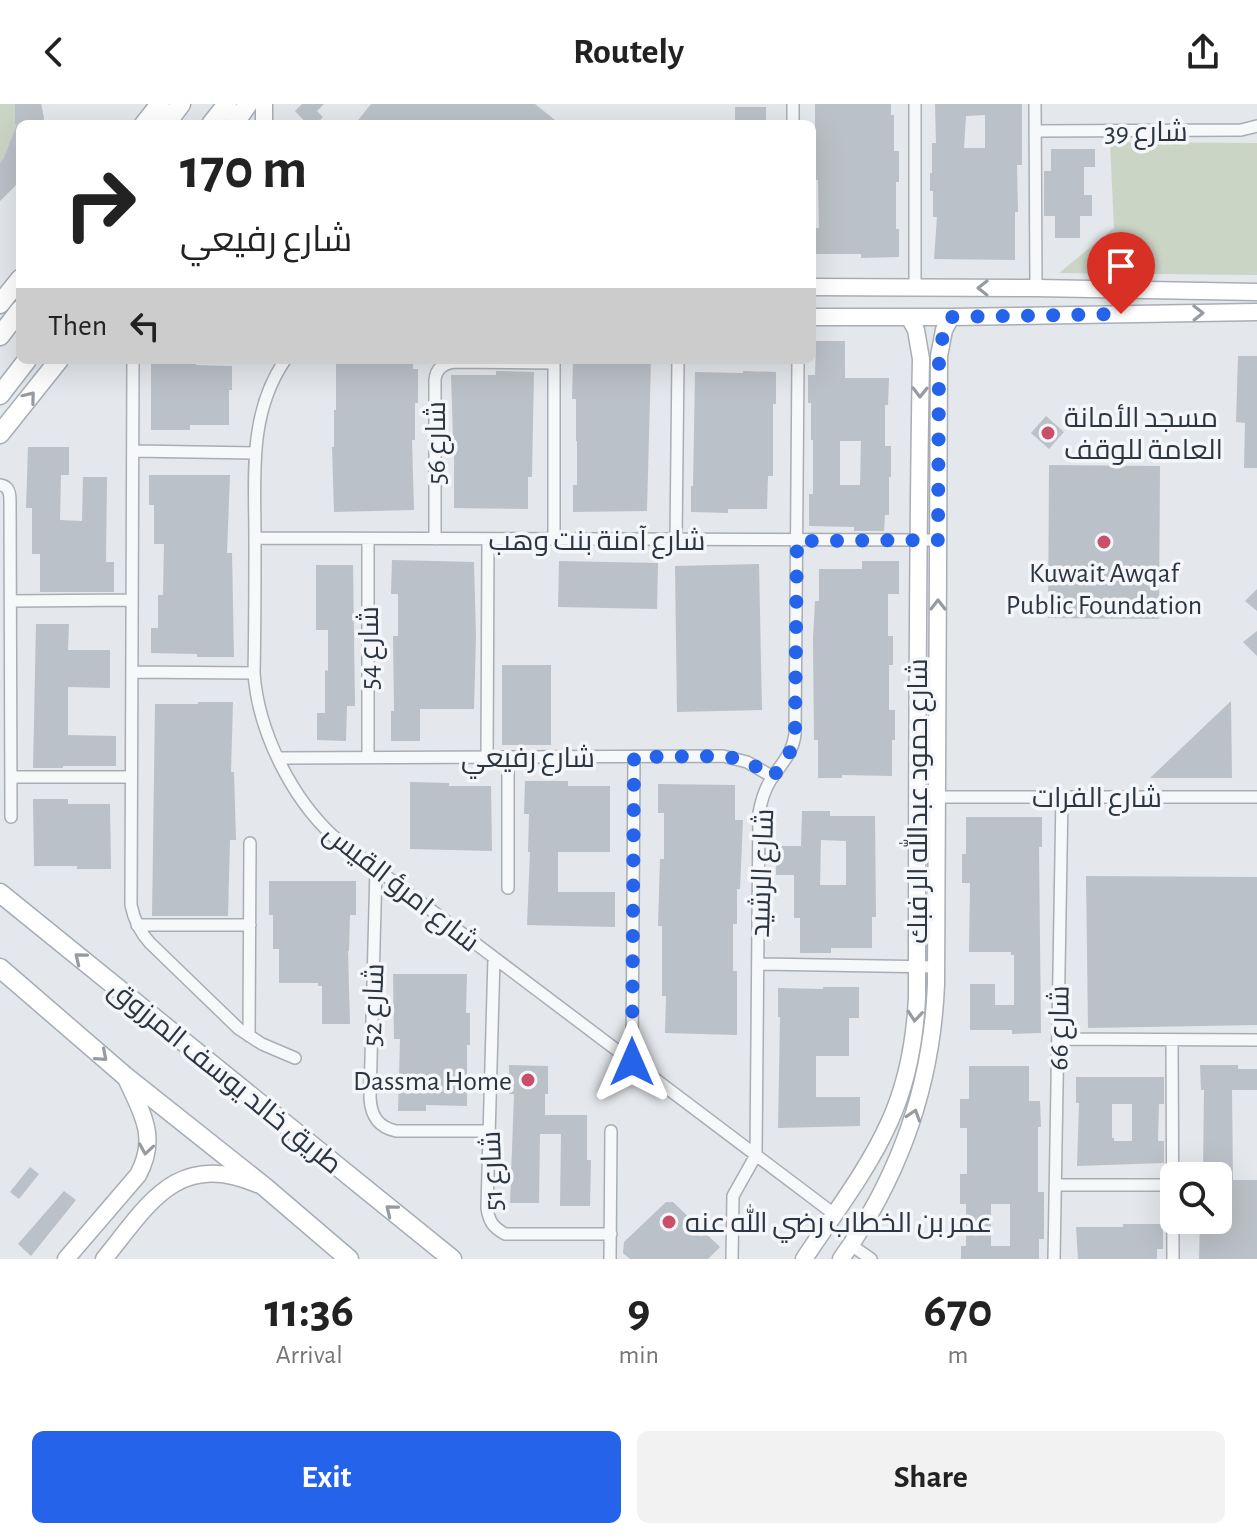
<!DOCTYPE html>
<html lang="en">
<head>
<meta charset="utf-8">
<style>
	body { margin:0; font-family:"Alegreya Sans",Cairo,sans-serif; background:#f2f2f2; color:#222; height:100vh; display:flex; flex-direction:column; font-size:30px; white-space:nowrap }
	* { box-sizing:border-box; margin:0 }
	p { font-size:26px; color:#767676 }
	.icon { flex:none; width:44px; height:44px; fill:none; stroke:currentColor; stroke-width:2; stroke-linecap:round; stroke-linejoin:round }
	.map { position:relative; height:1155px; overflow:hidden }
	.details { display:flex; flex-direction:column; background:#fff; flex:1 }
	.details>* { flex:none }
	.banner { position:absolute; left:16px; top:16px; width:800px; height:244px; border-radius:12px; box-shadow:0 8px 32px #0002; background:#fff; color:#222; overflow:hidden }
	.controls { position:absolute; left:1160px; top:1058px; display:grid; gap:16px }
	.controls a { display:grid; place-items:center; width:72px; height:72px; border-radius:12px; background:#fff; box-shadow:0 8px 32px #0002; font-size:40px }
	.pin { position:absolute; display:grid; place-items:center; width:68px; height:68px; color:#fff; margin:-82px -34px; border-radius:50% 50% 50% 0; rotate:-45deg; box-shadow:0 0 8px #0007 }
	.pin .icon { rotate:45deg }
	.me { position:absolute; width:88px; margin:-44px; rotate:0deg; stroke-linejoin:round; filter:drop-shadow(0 0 6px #0008) }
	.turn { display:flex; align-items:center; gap:28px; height:168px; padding:0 32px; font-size:36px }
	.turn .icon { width:104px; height:104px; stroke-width:2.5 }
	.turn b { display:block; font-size:56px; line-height:68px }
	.then { display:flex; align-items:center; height:76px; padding:0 32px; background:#0003; gap:16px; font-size:30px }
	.eta { display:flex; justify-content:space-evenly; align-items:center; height:136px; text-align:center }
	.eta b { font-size:48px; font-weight:600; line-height:56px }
	.button { display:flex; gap:16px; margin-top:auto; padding:16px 32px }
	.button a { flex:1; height:92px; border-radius:12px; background:#2563eb; color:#fff; font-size:32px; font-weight:600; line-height:92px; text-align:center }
	.button a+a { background:#f2f2f2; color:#222 }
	header { display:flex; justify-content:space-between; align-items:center; height:104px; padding:0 32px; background:#fff; font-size:36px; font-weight:600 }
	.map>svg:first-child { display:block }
</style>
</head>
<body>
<header><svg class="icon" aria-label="back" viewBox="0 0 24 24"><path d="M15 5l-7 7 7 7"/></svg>Routely<svg class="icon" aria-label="share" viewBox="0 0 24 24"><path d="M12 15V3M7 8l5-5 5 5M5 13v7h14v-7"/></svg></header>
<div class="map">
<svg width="1257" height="1155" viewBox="0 0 1257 1155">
	<rect width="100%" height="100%" fill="#e4e7eb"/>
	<!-- green -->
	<path fill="#cad5c6" d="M0 0H41L44 14 42 20H20V77L0 97Z
		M1110 38 1257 39V171L1059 169 1114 124Z"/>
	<!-- building -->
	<path fill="#bbc1c8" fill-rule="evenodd" d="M15 0H41L44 14 42 20H20V77L0 97V59L4 54 17 20H15Z
		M302 0H324L317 7 323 13 316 20H307L295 7Z
		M371 0H535L560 20H355Z
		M815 0H891V11H894V47H899V78H896V125H899V153L861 154V150H816V124H819L818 76H812V50H815Z
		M935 0H1022V61H1017L1018 108H1015V156L934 155 937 113H933V87H930V69H932V39H936ZM985 11V44H964L966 12Z
		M735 3H766V20H735Z
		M1051 45H1095V63H1084V91H1092V112H1080V134H1055V112H1044V67H1051Z
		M816 237H845V274H889L888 301H885V342H891V373H889V411H885L884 427H854V423L809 422V390H813V336H811V299H808V271H815ZM840 337H861L860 381H840Z
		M1238 252H1257V364H1244L1245 319 1236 318Z
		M151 256H196V261L232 262V286H229V321H190V326H151Z
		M336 256H413V265H418V299H415V336H412L414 406 334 408 332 343H334V306H336Z
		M573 256H651L647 407 573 408V381H577V337H576V295H572Z
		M496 267 534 268 532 373H528V405L454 404V334H453L451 271H496Z
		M743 267 776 268V300H773V372H768L767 405H728V409L691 408V382H693L695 268 743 269Z
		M1046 312 1064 328 1049 345 1031 329Z
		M28 343H69V371H61L60 416 82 417 83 373H107L106 458H114V488H40V450H32V404H26Z
		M1049 361 1160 362 1159 515 1048 514Z
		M149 371H230L227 449H232L234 553H197V550L151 549V524H158V491H163L164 440H154V401H149Z
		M392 456 474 458 476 532 474 605H420V637H391V607H394L393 532H398V490H391Z
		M559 457 658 459 657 505 558 503Z
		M862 457H899V490H888V532H893V561H889V606H895V636H892V672L842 671V674H818V636H814L813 535 815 497H819V465H862Z
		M759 460 762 606 677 608 675 462Z
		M316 461H353L355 602H347L346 637 317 636V609H325V566L328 567V526H316Z
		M1257 485V507L1245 497Z
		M36 520H69L68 546H110V584L68 583V631L116 632V662H63V664H33Z
		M1257 527V552L1243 538Z
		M502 561H551V641H502Z
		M1231 597 1232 674H1150Z
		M198 598H233L231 668H234L236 736H230L228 812H152L155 600H198Z
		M525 677H568V682H610V748H558V788H615V823L527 821 530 748H528L529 710H524Z
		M410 678 449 679V682H491L492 747 410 745Z
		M658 680 735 681V716H743L740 785H737V820H733V867H737V931L665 929 666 892H662V822H658L660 755H664V709H658Z
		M33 695H68V700H110L111 765H77V762H34Z
		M802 707H830V712H875L876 813H872V844H831V849H800V814H794V771H776V742H801ZM821 736 846 737V781H820Z
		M966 713H1042V743H1039L1041 929 1012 930V926H970V880H995V901H1014V851H1011V848H969L970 779H962V750H966Z
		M1086 772 1257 773V921L1088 924Z
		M269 777H356V811H350L349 847H348L350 920H322V882H318V879H279V845H273V811H269Z
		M393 870H467L466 909H470V941H467V1002L426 1001V1007H398L400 935H394Z
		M823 883H859V914H849V952H816V993H860V1022L778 1024 780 913H778V884L823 885Z
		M509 961 548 962V990H545V1011H587V1056H591L590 1102H560L561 1030H540L539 1099H510L514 990H509Z
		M1200 961H1238V965H1257V986H1232L1233 1076H1257V1155H1199L1200 1116H1218V1072H1203L1204 986H1201Z
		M969 962H1029V997H1040L1041 1023H1038V1088H1044V1135H1039V1155H961V1142H966V1100H960V1070H967V1024H960V995H969ZM991 1100H1010V1142H991Z
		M1076 973H1164V1000H1159L1158 1037H1164V1059L1077 1062 1079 999H1076ZM1112 1000H1132V1037H1114V1034H1112Z
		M30 1063 39 1070 19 1095 10 1088Z
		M64 1087 76 1096 31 1152 18 1140Z
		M666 1098H673L720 1143 708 1155H630L623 1149 624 1138Z
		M1123 1120H1163V1145H1157V1155H1078L1076 1123H1123Z"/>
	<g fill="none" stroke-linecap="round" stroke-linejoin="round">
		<defs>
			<path id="street" d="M1035 0 1036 184
				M793 20V0
				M1035 27 1241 26 1257 22
				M915 184V0
				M133 256 131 801C134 816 139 827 150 839L239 925 262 940 295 954
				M285 256C248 310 255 373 255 434 255 479 255 524 254 569 258 627 291 693 333 732L834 1110
				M134 347 255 349
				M0 381C9 382 10 389 10 397L11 713
				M255 434 938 436
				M435 435V276C436 264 444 259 455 258L554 259
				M554 435V256
				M676 436 678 256
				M11 497 132 496
				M132 568 254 569
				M368 653V435
				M487 653 488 435
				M279 654 723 652 747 658 773 673
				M11 673H131
				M936 693H1257
				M376 765 370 994C371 1012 378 1023 396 1027H489
				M508 784V653
				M137 821H250
				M494 854 487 1104C489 1118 493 1123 505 1130H611
				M758 860 936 863
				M249 932 250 739
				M1058 935 1257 936
				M1172 936 1173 1155
				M632 958 634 653
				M1055 1081H1173
				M851 1141 871 1155
				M610 1155 611 1027
				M732 1155 733 1092 756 1051 759 709C761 698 764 687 770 677 780 661 793 650 795 630L798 256
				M1054 1155 1062 693"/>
			<path id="secondary" d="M264 20V0
				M812 183 1036 184 1257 188
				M812 213H951L1257 208
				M66 1155 138 1071C159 1032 141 1008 125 972
				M104 1155C148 1101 177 1046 257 1080
				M804 1155C833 1111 868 1066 889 1019 907 980 915 935 917 893 917 680 917 467 921 255L916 226 909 213
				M841 1155C900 1072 932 982 936 880L939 252 944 226 951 213"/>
			<path id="primary" d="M144 20 160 0
				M166 20 181 0
				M211 20 227 0
				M234 20 248 0
				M0 200 20 175
				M0 232 20 206
				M0 291 27 256
				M0 330 59 256
				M0 789 452 1155
				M0 864 125 972 266 1084 349 1155"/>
		</defs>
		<!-- street casing -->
		<use href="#street" stroke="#a9aeb5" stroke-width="14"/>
		<!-- secondary casing -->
		<use href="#secondary" stroke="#a9aeb5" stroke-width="19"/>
		<!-- primary casing -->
		<use href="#primary" stroke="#a4adb7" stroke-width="21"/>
		<!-- street -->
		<use href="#street" stroke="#f7f8fa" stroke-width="11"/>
		<!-- secondary -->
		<use href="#secondary" stroke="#fff" stroke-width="16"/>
		<!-- primary -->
		<use href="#primary" stroke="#fff" stroke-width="18"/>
	</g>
	<!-- one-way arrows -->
	<defs><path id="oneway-chevron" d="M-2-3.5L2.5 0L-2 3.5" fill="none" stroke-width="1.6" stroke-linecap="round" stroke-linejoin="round" transform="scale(2)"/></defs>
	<g stroke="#969aa1">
		<use href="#oneway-chevron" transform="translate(983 184) rotate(-180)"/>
		<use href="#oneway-chevron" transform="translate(1198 209) rotate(-1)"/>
		<use href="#oneway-chevron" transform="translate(920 288) rotate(91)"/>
		<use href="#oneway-chevron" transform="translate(30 293) rotate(-51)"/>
		<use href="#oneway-chevron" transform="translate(938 501) rotate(-90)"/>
		<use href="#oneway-chevron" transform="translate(80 854) rotate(-141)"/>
		<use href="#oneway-chevron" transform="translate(915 912) rotate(95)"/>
		<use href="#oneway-chevron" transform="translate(102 952) rotate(41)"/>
		<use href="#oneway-chevron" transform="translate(914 1011) rotate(-72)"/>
		<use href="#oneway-chevron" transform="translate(146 1045) rotate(99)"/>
		<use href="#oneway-chevron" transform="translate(391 1106) rotate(-141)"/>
	</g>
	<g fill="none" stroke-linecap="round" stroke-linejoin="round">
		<!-- route -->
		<path stroke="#2563eb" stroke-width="14" stroke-dasharray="0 25.2" d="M632 958 634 653 723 652C743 655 757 662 773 673L789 651 795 630 797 437 938 436 939 252 944 226 951 213 1121 210"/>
	</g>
	<!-- markers -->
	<g fill="#ca506a" stroke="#f4f6f9" stroke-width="3">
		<circle cx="1048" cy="329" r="8"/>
		<circle cx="1104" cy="438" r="8"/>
		<circle cx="528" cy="976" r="8"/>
		<circle cx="669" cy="1118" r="8"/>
	</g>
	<g text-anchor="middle" stroke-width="7" stroke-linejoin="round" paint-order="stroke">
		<!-- street labels -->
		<g font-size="28" fill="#2c3643" stroke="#f4f6f9">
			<text x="1146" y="37">شارع 39</text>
			<text transform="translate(435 339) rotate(-90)" y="10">شارع 56</text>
			<text x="597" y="446">شارع آمنة بنت وهب</text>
			<text transform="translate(368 544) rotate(-90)" y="10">شارع 54</text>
			<text x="528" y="663">شارع رفيعي</text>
			<text x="1097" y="703">شارع الفرات</text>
			<text transform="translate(917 697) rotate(-90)" y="10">شارع حمود عبدالله الر فبك</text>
			<text transform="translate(761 769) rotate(-88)" y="10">شارع الرشيد</text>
			<text transform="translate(402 783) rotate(38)" y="10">شارع امرؤ القيس</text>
			<text transform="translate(372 901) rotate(-88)" y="10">شارع 52</text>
			<text transform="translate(1058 924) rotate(-89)" y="10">شارع 66</text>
			<text transform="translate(226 972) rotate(39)" y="10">طريق خالد يوسف المرزوق</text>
			<text transform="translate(491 1067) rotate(-92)" y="10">شارع 51</text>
		</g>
		<!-- poi labels -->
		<g font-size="28" fill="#2c3643" stroke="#f4f6f9" text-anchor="start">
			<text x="1064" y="323">مسجد الأمانة<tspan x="1064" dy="32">العامة للوقف</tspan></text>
			<text x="1104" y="478" text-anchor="middle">Kuwait Awqaf<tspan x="1104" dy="32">Public Foundation</tspan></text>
			<text x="512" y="986" text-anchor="end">Dassma Home</text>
			<text x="685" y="1128">عمر بن الخطاب رضي الله عنه</text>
		</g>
	</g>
</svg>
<div class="controls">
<a><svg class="icon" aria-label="search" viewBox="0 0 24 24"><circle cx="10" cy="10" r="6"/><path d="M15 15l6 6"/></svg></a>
</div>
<div class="pin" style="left:1121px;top:210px;background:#d93025"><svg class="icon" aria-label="arrive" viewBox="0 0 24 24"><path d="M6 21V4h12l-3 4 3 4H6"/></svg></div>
<svg class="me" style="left:632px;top:958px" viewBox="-20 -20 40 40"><path d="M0-17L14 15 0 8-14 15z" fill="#2563eb" stroke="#fff" stroke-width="4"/></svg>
<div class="banner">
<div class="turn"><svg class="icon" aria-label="right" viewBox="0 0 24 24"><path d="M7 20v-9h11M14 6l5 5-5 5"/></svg><div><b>170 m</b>شارع رفيعي</div></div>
<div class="then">Then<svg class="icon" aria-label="left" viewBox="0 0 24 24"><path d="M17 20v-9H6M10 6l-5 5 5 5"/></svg></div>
</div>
</div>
<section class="details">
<div class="eta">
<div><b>11:36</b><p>Arrival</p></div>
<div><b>9</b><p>min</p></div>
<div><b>670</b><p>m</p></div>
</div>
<div class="button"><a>Exit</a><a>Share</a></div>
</section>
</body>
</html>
